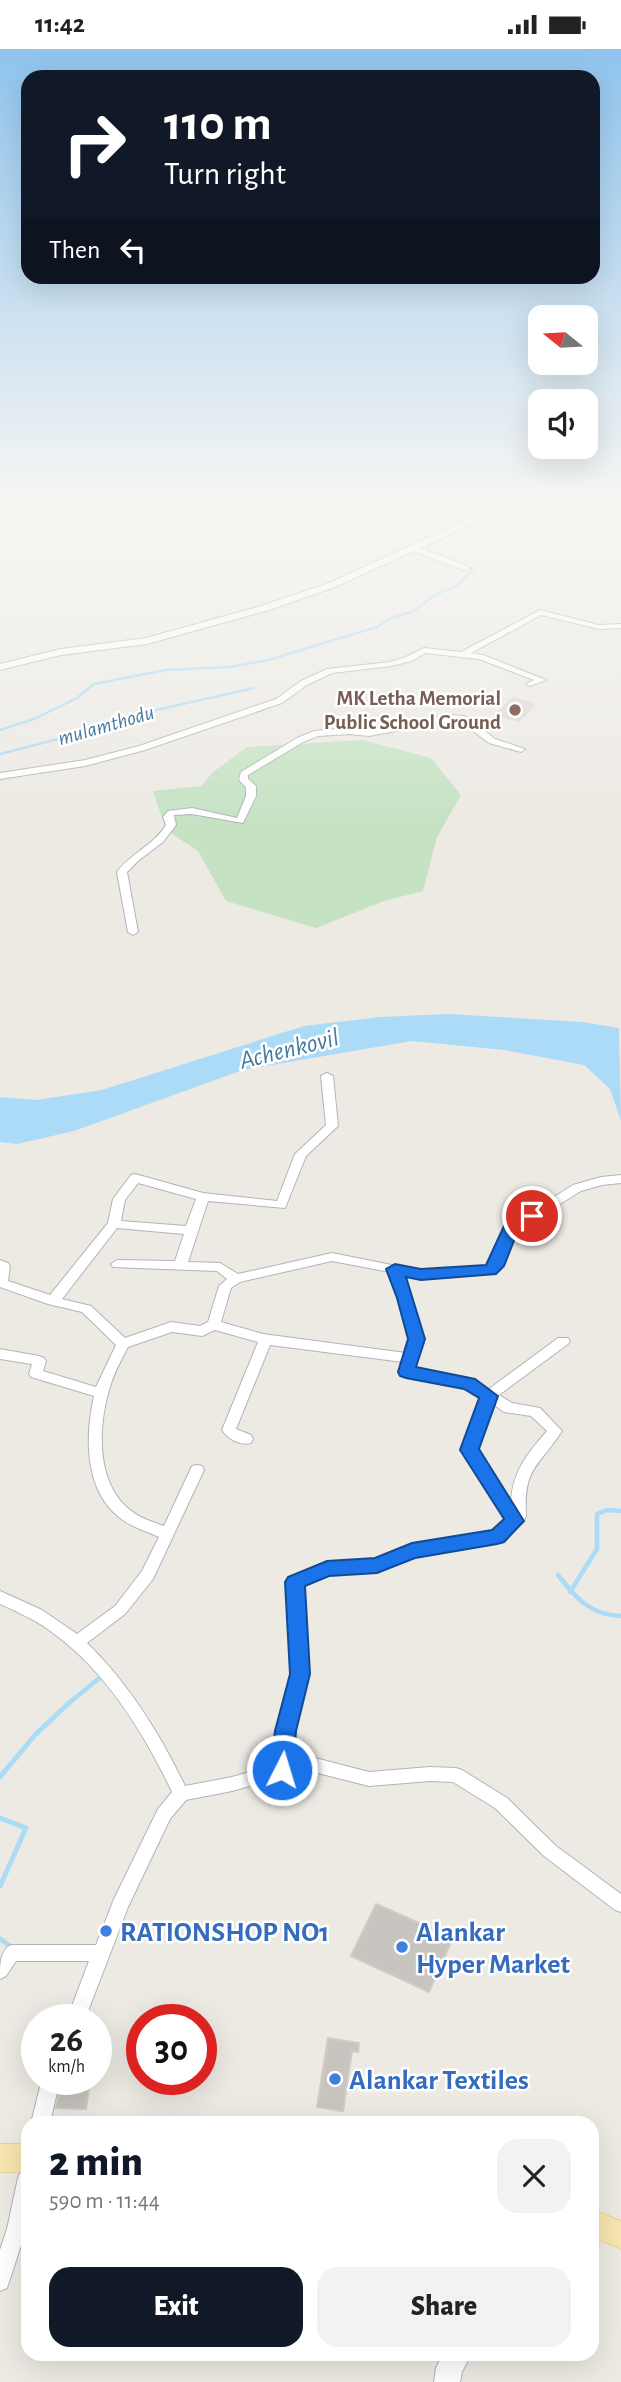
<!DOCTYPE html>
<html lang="en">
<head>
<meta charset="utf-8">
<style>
	body { margin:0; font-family:"Alegreya Sans",sans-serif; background:#f2f2f2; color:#222; height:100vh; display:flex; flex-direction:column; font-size:26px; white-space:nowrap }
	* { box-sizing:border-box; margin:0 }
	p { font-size:23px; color:#767676 }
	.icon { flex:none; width:38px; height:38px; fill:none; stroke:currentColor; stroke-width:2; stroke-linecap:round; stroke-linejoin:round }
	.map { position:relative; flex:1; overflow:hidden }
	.drawer { position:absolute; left:21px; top:2067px; width:578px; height:245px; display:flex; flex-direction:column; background:#fff; border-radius:21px; box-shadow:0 7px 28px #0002 }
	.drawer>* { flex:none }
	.guide { position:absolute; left:21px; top:21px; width:579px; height:214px; border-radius:21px; box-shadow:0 7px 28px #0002; background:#111827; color:#fff; overflow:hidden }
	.needle { width:46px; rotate:288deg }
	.controls { position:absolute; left:528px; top:256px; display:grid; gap:14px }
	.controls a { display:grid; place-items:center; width:70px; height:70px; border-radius:14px; background:#fff; box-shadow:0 7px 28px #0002; font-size:35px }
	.speed { position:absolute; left:21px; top:1955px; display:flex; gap:14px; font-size:35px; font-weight:700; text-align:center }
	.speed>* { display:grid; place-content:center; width:91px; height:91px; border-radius:50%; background:#fff; box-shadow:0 7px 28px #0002; line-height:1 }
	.speed small { font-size:18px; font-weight:400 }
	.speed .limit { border:10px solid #d22; background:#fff; color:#111 }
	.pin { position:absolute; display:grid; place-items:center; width:60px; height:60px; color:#fff; margin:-30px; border:4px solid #fff; border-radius:50%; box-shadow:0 2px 7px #0007 }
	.me { position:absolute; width:77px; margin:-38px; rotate:5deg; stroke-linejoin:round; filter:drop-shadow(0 0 5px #0008) }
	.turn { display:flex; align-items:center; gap:24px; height:147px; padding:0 28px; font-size:32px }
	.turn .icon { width:91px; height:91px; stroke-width:2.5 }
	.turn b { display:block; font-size:49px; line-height:60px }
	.then { display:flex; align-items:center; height:66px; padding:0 28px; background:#0003; gap:14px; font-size:26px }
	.round { display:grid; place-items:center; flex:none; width:74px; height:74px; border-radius:21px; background:#f2f2f2 }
	.headline { display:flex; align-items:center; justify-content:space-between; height:119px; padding:0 28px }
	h1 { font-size:42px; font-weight:800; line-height:52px; color:#111827 }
	.cta { display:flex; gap:14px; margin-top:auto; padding:14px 28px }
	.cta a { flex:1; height:80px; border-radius:21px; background:#111827; color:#fff; font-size:28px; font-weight:800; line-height:80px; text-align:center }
	.cta a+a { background:#f2f2f2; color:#222 }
	.status { display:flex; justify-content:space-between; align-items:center; height:49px; padding:0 35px; background:#fff; direction:ltr }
	.status svg { height:19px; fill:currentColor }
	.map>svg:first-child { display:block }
</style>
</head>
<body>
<div class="status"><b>11:42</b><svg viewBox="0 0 49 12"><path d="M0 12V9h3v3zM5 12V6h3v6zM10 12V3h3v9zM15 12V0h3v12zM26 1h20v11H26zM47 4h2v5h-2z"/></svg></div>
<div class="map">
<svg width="621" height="2333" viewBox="0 0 621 2333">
	<rect width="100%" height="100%" fill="#edeae4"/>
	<!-- education -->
	<path fill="#ddd9d2" d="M512 648 532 653 535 657 519 673 494 666Z"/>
	<!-- green -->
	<path fill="#c5e2c3" d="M363 691 431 709 461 746 437 788 423 842 384 852 316 879 226 852 198 802 166 781 153 742 201 737 213 723 247 698Z"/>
	<!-- water -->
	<path fill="#abdbf6" d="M449 965 582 973 619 979 621 1072 610 1040 584 1016 504 1001 412 992 243 1021 74 1082 17 1095 0 1093V1048L36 1051 102 1041 304 977 380 968Z"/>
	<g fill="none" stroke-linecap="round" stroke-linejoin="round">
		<!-- stream-far2 -->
		<path stroke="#abdbf6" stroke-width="2.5" d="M491 466 531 453
			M431 493 428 501 435 505
			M0 681 34 670 77 649 94 635 166 621 229 618 268 611 377 578 391 569 412 563 437 545 458 536 473 521 448 510
			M0 705 85 683 103 673 254 639"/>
		<!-- stream-far1 -->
		<path stroke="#abdbf6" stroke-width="4.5" d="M558 1526C576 1549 590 1566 621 1567
			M570 1543 597 1500V1465L607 1461 621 1462
			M69 1654 102 1627"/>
		<!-- stream -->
		<path stroke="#abdbf6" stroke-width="5" d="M0 1728 35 1686 71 1652
			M0 1769 26 1779 0 1837
			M0 1890 13 1899"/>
	</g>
	<!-- building -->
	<path fill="#c8c5c0" stroke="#d1ccc3" stroke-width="2" d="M376 1855 453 1889 429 1943 351 1907Z
		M328 1989 359 1994 358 2003 352 2002 343 2062 317 2058Z
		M62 2030H90L86 2060 56 2059Z"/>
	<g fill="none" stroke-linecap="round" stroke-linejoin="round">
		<defs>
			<path id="street" d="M410 497H416L471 519 464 521 410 501Z
				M540 561 599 576 621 575V579L599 580 541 566 471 604 483 606 546 631 530 637 526 635 534 631 479 610 425 604 412 612 391 617 332 624 307 636 282 654 145 701 85 717 0 730V724L85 711 139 697 276 650 301 632 327 620 390 613 406 608 424 599 461 603Z
				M450 666 465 667 495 690 525 700 521 703 489 694 460 672H450L369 687 350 685 318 687 303 693 248 726V730L256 737V747L243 774 192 765 174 766 176 776 163 793 138 812 127 823 138 883 133 886 128 883 117 823C131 804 154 796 166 776L163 768 168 762 192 759 237 769 246 747V738L239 731 241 723 297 689 314 682 350 679 369 681Z
				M327 1024 333 1027 338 1077 306 1107 285 1159 208 1152 188 1213 220 1214 238 1225 332 1204 421 1222 487 1217 490 1215 506 1178 573 1136 601 1128 621 1126V1134L602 1136 581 1142 515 1183 501 1217 494 1224 421 1230 403 1226 424 1290 414 1320 469 1329 489 1340 558 1289H568L570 1292 568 1295 499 1346 512 1354 540 1359 562 1382C539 1418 523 1418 526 1467L524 1471 502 1491 497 1493 414 1506 377 1523 328 1525 303 1536 308 1625 293 1682 292 1703 369 1723 430 1718 456 1719 462 1721 507 1749 556 1797 621 1845V1863L615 1861 544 1807 495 1759 453 1733 430 1732 369 1737 290 1717 288 1726 282 1728 232 1742 186 1751 170 1770 128 1858 85 1970H67L89 1912H16L6 1927 0 1930C0 1916 0 1901 11 1896H96L114 1850 158 1760 172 1743C146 1688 107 1624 57 1587 40 1573 20 1564 0 1555V1542L42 1561 77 1585 115 1557 142 1522 159 1488C146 1482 131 1478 120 1469 84 1441 85 1387 94 1347L31 1328 29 1325 32 1315 0 1310V1300L39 1307 44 1309 46 1312 43 1322 96 1338 116 1296 82 1263 48 1255 0 1238V1211L8 1214 10 1217 8 1232 50 1246 108 1174 113 1150 131 1126 135 1125 203 1144 277 1152 295 1105 326 1076 321 1027ZM138 1134 196 1150 186 1177 121 1172 125 1151ZM117 1179 184 1185 175 1212 117 1211 111 1215 113 1218 217 1222 227 1230 219 1237 208 1273 200 1277 171 1273 125 1289 91 1257 62 1250ZM332 1212 390 1223 410 1290 406 1304 263 1285 221 1273 231 1239 240 1233ZM215 1281 258 1293 222 1381C228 1390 240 1397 251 1394L253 1390 251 1386 236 1380 270 1296 403 1313 399 1323 401 1326 466 1338 482 1348 462 1401 506 1470 493 1482 412 1495 375 1511 327 1513 290 1529 288 1533 292 1625 277 1682 274 1716 232 1728 185 1737C160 1685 129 1635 87 1594L125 1565 153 1530 204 1421 202 1417 197 1416 192 1417 164 1477C153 1473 139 1469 130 1461 95 1433 98 1376 110 1338 114 1324 121 1311 128 1298L172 1283 202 1287ZM493 1355 504 1363 531 1367 547 1382C527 1405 512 1423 511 1454L476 1401Z
				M42 2030H60L50 2074H31Z
				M28 2119V2175L7 2239 0 2242V2201L7 2180 18 2129 21 2122Z"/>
			<path id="secondary" d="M515 453H527L492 466 335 538 269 561 147 595 61 606 0 621V615L61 600 146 589 261 557 329 534 486 462Z
				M443 2305H471L462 2323 460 2333H434L436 2319Z"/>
			<path id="primary" d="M0 2095H28V2123H0Z
				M592 2160 621 2172V2200L592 2188Z"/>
		</defs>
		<!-- street casing -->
		<use href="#street" stroke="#b1b4b8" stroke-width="2"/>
		<!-- secondary casing -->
		<use href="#secondary" stroke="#b0b4b8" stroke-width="2"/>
		<!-- primary casing -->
		<use href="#primary" stroke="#e3b767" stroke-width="1"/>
		<!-- street -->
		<use href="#street" fill="#fff" fill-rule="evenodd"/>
		<!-- secondary -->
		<use href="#secondary" fill="#fff" fill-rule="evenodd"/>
		<!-- primary -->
		<use href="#primary" fill="#f7e6af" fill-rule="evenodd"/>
	</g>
	<!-- sky -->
	<linearGradient id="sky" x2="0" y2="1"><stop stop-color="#8fc4ee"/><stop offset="0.58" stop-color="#f7f6f3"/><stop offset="1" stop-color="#f7f6f3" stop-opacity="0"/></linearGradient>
	<rect width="621" height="779" fill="url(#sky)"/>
	<!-- route -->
	<path fill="#1a73e8" stroke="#114b97" stroke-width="2" d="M532 1162 540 1167 517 1184 504 1217 496 1225 421 1231 406 1228 425 1290 416 1318 475 1330 498 1347 479 1400 524 1472 504 1493 497 1495 415 1509 377 1524 329 1527 305 1537 310 1625 296 1682 293 1721 289 1727 282 1730 274 1727 271 1721 275 1682 290 1625 285 1533 288 1528 327 1512 375 1509 412 1494 492 1481 504 1470 460 1401 479 1349 464 1340 406 1329 400 1327 398 1323 408 1290 397 1249 386 1220 395 1215 421 1220 486 1216 504 1177Z"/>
	<!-- markers -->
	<circle fill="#8d6e63" stroke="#fff" stroke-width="2.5" cx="515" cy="661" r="7"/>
	<g fill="#3f7fe0" stroke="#fff" stroke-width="2.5">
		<circle cx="106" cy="1882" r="7"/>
		<circle cx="402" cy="1898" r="7"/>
		<circle cx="335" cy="2030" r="7"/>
	</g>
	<g text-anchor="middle" stroke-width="5" stroke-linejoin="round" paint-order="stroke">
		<!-- far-education labels -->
		<g font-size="21" font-weight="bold" fill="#785e54" stroke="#fff" text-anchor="end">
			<text x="501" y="656">MK Letha Memorial<tspan x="501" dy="24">Public School Ground</tspan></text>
		</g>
		<!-- far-water labels -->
		<g font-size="21" font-style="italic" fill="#47789e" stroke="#fff">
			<text transform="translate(106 676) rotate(-16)" y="7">mulamthodu</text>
		</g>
		<!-- water labels -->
		<g font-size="26" font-style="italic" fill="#47789e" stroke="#fff">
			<text transform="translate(289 999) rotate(-14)" y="9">Achenkovil</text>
		</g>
		<!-- near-shop labels -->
		<g font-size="28" font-weight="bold" fill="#366cbe" stroke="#fff" text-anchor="start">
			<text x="120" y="1892">RATIONSHOP NO1</text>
			<text x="416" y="1892">Alankar<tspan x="416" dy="32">Hyper Market</tspan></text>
			<text x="349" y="2040">Alankar Textiles</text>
		</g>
	</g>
</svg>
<div class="controls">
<a><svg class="needle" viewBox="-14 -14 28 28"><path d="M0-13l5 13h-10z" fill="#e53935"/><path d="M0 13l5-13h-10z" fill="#767676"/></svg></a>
<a><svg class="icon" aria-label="sound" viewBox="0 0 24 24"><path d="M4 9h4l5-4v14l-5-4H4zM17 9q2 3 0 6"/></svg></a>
</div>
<div class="speed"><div>26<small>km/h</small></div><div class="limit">30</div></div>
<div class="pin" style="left:532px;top:1167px;background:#d93025"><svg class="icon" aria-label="arrive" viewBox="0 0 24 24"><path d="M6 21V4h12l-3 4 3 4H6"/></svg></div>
<svg class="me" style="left:282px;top:1721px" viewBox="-20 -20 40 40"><circle r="17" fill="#1a73e8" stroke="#fff" stroke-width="3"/><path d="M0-11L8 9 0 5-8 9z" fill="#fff"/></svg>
<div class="guide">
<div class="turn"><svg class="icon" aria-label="right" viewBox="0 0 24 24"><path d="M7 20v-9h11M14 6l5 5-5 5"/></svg><div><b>110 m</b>Turn right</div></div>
<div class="then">Then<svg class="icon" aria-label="left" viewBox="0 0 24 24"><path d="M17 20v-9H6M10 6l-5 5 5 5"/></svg></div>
</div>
<section class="drawer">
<div class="headline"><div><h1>2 min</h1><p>590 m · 11:44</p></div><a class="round"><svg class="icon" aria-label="close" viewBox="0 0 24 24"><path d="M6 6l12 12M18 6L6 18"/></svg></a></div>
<div class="cta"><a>Exit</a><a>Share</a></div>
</section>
</div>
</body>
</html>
